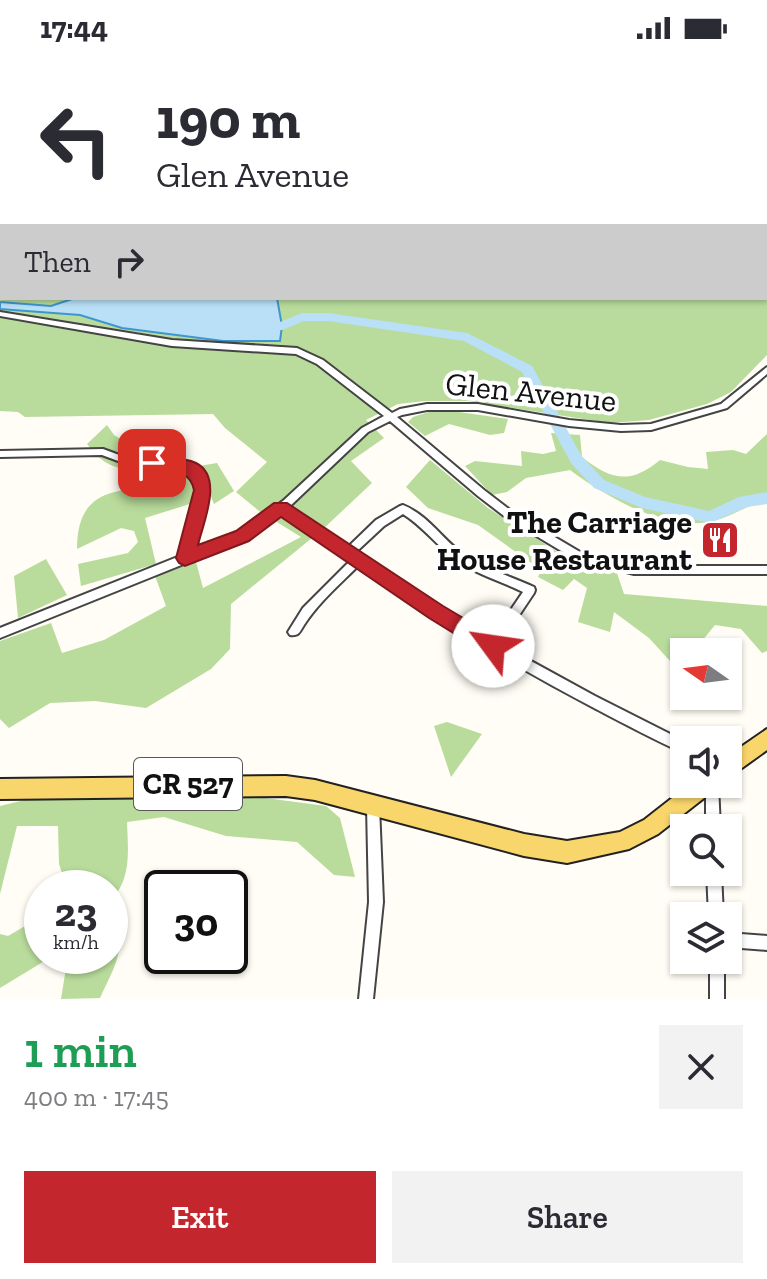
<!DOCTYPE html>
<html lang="en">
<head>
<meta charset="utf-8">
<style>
	body { margin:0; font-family:"Zilla Slab",serif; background:#f2f2f3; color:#2b2b33; height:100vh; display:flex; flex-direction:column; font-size:30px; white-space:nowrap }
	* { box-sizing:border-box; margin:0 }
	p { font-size:26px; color:#7c7c81 }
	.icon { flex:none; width:44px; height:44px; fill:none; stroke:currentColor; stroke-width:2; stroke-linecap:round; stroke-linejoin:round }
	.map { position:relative; height:943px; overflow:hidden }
	.details { display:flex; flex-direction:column; background:#fff; flex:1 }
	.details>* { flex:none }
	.top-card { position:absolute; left:0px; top:0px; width:768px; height:244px; box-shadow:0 2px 6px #0004; background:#fff; color:#2b2b33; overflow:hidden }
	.needle { width:52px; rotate:284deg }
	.buttons { position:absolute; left:670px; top:582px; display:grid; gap:16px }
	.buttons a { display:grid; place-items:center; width:72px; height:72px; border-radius:0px; background:#fff; box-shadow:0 2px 6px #0004; font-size:40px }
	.speed { position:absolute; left:24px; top:814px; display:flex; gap:16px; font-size:40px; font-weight:700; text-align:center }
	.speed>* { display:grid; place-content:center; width:104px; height:104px; border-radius:50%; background:#fff; box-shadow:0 2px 6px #0004; line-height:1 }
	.speed small { font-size:20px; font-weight:400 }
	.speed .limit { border:4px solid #111; border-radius:12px; background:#fff; color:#111 }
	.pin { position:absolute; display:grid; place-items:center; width:68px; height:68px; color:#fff; margin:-34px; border-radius:16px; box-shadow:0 4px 12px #0006 }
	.me { position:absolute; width:88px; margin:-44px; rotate:301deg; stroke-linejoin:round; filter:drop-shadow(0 0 6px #0008) }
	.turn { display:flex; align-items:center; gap:28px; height:168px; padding:0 24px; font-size:36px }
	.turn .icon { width:104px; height:104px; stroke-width:2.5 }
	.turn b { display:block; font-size:56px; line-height:68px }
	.then { display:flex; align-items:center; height:76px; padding:0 24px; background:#0003; gap:16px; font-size:30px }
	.round { display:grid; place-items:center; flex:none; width:84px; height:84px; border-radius:0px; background:#f2f2f3 }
	.overview { display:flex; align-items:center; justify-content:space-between; height:136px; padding:0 24px }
	h1 { font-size:48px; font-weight:600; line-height:60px; color:#1e9e55 }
	.button { display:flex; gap:16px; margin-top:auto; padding:16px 24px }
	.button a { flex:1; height:92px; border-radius:0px; background:#c4262e; color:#fff; font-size:32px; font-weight:600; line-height:92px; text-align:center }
	.button a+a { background:#f2f2f3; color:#2b2b33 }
	.status { display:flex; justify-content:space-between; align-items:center; height:56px; padding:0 40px; background:#fff; direction:ltr }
	.status svg { height:22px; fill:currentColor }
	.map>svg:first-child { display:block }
</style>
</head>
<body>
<div class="status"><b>17:44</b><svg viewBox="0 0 49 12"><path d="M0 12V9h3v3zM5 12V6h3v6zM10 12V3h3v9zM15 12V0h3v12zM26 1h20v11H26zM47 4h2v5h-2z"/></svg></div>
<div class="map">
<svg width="767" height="943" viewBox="0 0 767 943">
	<rect width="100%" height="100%" fill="#fffdf5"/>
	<!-- forest -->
	<path fill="#b9dc9c" d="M0 0H671L2 2V242H75L51 250 0 246Z
		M767 54V299L731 336 707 348 649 364 609 367 468 345H425L398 348 366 364 384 382 351 405 372 427 323 473 231 548 230 593 211 613 146 652 95 645 50 647 9 672 0 663V585L51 567 62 597 104 584 166 550 154 517 195 502 203 532 301 481 259 455 236 436 267 406 225 372 213 358 25 361 18 356 0 355V253L80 259 122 272 223 285H279L282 270 277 242H766Z
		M438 353 508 363 504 377 490 379 449 368 425 380 408 366 413 361Z
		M107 369 114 379 142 395 143 408C164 410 184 407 197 426L193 447 145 462 156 508 81 530 78 508 128 497 138 486 134 475 121 472 77 493C77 440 107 433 153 432L157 420 150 413C120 415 105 412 87 388Z
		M551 377 580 379 582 401C611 424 630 429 660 404L688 411 708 413 706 396 733 394 746 398 767 378V447C749 447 737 458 720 463 672 480 608 442 570 414L526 422 507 436 492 439 465 410 475 405 522 410 521 395 543 398 556 395Z
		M430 404 488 452 556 495 617 517 624 538 767 550V595L762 597 741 573 715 569 693 596H684V610L680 616 649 582 614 556 610 576 578 566 587 532 574 523 563 534 538 521 541 514 478 469 428 452 406 431Z
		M217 407 234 435 214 448 199 410Z
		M46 503 67 539 18 562 14 520Z
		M447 666 482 678 451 721 434 670Z
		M242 739 326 750 340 762 355 821 334 819 297 786 226 780 164 761 127 766C128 794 132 824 110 845V832H67L59 808 58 770H17L0 838V750L37 741Z
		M42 860V900L51 901 0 932V878L8 880Z
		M110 862C130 890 113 913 100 942L61 943 68 900H110Z"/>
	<!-- water -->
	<path fill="#b9e0f7" stroke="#3f96cf" stroke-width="2" d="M75 242H277L282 270 280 285H223L122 272 80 259 0 253V246L51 250Z"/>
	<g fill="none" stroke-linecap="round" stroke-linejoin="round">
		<!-- river -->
		<path fill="#b9e0f7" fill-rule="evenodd" d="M302 257H328L467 277 532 310 581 399 604 424 645 441 709 455 739 441 767 436V448L747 451 710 467 642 452 594 432 571 407 522 316 464 285 328 265H304L282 274H261L255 270 261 266H280Z"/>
		<defs>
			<path id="street" d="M513 0H519V2H513Z
				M553 0H562L566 2H557Z
				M766 28H767V32H766Z
				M0 256 172 284 297 292 323 304 392 357 400 353 427 348H478L569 364 621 369 651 368 721 348 767 311V318L727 352 651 374 621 375 569 370 478 354H427L402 359 397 361 484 434 514 457 580 496 634 510H767V518H634L573 502 508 463 478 440 390 365 368 376 288 452 347 492 376 464 400 450 403 449C428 459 442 483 463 498 485 513 510 520 534 531L535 534 534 537 500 588 595 640 684 685V697C654 684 625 668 596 653 514 610 434 562 358 510 339 529 318 547 304 569 299 577 299 580 290 579L288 576 303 552 350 505 281 457 246 483 0 582V572L180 500 197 434 195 422 188 415 129 409 102 399 0 401V395L103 393 130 403 194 410 205 421 207 434 192 496 238 477 283 445 362 372 384 360 317 308 296 298 172 290 0 260ZM403 458C421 469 434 486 450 499 471 517 499 524 523 536L491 583 422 541 355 497 384 470Z
				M706 728H718L720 772H706Z
				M373 744 378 745 379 750 383 846 373 943H359L369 846 367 750 368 745Z
				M707 816H721L723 860H709Z
				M728 877 767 880V894L728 891Z
				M710 904H724V943H710Z"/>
			<path id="primary" d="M767 673V694L728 722V700Z
				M286 720 315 724 524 778 567 785 620 776 644 764 690 728H716L713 735 658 778 629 793 567 807 524 800 315 744 286 740 0 743V723Z"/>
		</defs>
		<!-- street casing -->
		<use href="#street" stroke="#444" stroke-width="4"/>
		<!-- primary casing -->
		<use href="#primary" stroke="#222" stroke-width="4"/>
		<!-- street -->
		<use href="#street" fill="#fff" fill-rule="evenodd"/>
		<!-- primary -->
		<use href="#primary" fill="#f9d66b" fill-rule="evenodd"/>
	</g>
	<!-- route -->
	<path fill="#c4262e" stroke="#7f191e" stroke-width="2" d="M152 400C165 402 184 401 196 407 224 421 203 467 198 489L236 475 274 447H287L443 550 500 584 503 590 500 597 493 599 486 597 429 562 281 461 249 485 185 510 179 507 176 502 194 434C190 411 165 416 146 411L143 407Z"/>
	<!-- icons -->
	<defs>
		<symbol id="restaurant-square" viewBox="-11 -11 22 22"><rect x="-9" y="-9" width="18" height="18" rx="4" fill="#c4262e" stroke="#fff"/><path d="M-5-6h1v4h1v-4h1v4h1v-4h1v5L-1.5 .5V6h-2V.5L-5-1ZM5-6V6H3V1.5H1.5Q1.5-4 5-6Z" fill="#fff"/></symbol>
	</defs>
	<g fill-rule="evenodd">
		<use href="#restaurant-square" x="698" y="462" width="44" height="44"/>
	</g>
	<g text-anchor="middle" stroke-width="8" stroke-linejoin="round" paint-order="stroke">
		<!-- shield labels -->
		<rect fill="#fff" stroke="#585858" stroke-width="2" x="134" y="702" width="108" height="52" rx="6"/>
		<g font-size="30" font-weight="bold" fill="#111">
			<text x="188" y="738">CR 527</text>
		</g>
		<!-- street labels -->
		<g font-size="32" fill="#111" stroke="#fff">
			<text transform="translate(531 336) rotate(6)" y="11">Glen Avenue</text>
		</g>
		<!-- poi labels -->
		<g font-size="32" font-weight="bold" fill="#111" stroke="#fff" text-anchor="end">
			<text x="692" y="477">The Carriage<tspan x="692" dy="37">House Restaurant</tspan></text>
		</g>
	</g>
</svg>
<div class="buttons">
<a><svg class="needle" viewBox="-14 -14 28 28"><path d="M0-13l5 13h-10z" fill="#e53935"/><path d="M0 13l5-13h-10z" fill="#7c7c81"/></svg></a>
<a><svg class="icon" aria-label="sound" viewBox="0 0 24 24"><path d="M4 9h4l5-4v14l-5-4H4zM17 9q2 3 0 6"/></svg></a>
<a><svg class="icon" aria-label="search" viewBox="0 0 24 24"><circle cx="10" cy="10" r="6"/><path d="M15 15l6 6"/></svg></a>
<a><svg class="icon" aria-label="layers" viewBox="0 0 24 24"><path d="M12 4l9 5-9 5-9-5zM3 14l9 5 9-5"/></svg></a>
</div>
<div class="speed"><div>23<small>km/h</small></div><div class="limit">30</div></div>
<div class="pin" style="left:152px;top:407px;background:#d93025"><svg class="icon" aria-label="arrive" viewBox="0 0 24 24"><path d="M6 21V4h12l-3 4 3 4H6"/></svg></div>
<svg class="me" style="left:493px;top:590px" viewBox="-20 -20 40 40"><circle r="19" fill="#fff"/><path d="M0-13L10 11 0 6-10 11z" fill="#c4262e"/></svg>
<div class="top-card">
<div class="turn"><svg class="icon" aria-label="left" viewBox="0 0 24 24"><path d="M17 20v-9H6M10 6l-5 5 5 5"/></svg><div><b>190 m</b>Glen Avenue</div></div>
<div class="then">Then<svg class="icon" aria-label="right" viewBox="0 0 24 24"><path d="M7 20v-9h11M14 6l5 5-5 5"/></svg></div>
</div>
</div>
<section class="details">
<div class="overview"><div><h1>1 min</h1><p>400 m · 17:45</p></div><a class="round"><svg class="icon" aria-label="close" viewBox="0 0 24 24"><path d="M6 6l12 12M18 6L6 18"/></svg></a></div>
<div class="button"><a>Exit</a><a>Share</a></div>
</section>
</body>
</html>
